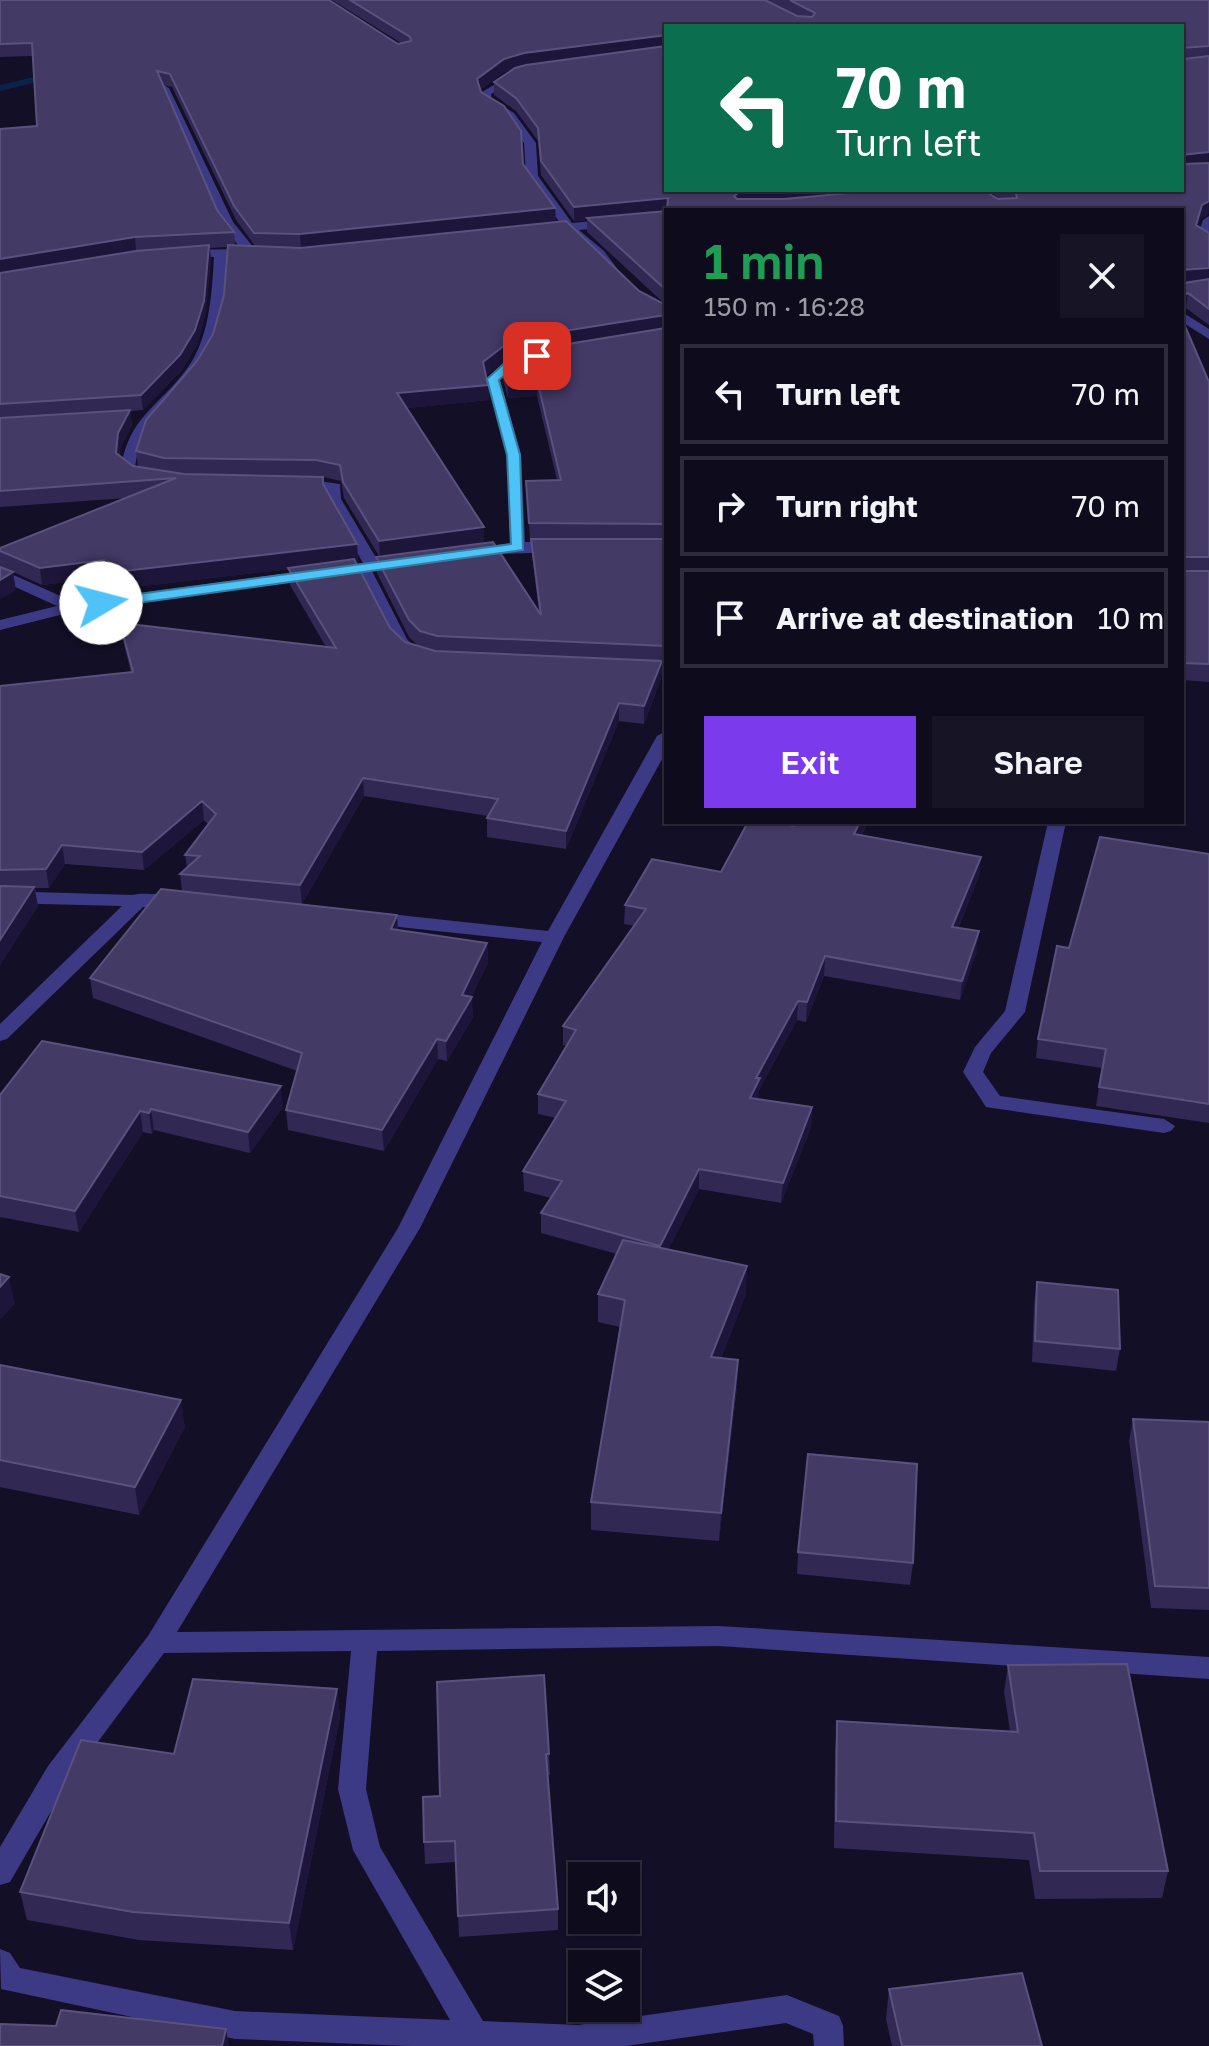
<!DOCTYPE html>
<html lang="en">
<head>
<meta charset="utf-8">
<style>
	body { margin:0; font-family:"Golos Text",sans-serif; background:#171425; color:#f1f3f6; height:100vh; display:flex; flex-direction:column; font-size:30px; white-space:nowrap }
	* { box-sizing:border-box; margin:0 }
	p { font-size:26px; color:#9b9ba3 }
	.icon { flex:none; width:44px; height:44px; fill:none; stroke:currentColor; stroke-width:2; stroke-linecap:round; stroke-linejoin:round }
	.map { position:relative; flex:1; overflow:hidden }
	.details { position:absolute; left:664px; top:208px; width:520px; height:616px; display:flex; flex-direction:column; background:#0e0b1c; border-radius:0px; box-shadow:0 2px 6px #0004,0 0 0 2px #2e2b3b }
	.details>* { flex:none }
	.top-card { position:absolute; left:664px; top:24px; width:520px; height:168px; border-radius:0px; box-shadow:0 2px 6px #0004,0 0 0 2px #2e2b3b; background:#0b6e4f; color:#fff; overflow:hidden }
	.fabs { position:absolute; left:568px; top:1862px; display:grid; gap:16px }
	.fabs a { display:grid; place-items:center; width:72px; height:72px; border-radius:0px; background:#0e0b1c; box-shadow:0 2px 6px #0004,0 0 0 2px #2e2b3b; font-size:40px }
	.pin { position:absolute; display:grid; place-items:center; width:68px; height:68px; color:#fff; margin:-34px; border-radius:16px; box-shadow:0 4px 12px #0006 }
	.me { position:absolute; width:88px; margin:-44px; rotate:82deg; stroke-linejoin:round; filter:drop-shadow(0 0 6px #0008) }
	.turn { display:flex; align-items:center; gap:28px; height:168px; padding:0 40px; font-size:36px }
	.turn .icon { width:104px; height:104px; stroke-width:2.5 }
	.turn b { display:block; font-size:56px; line-height:68px }
	.round { display:grid; place-items:center; flex:none; width:84px; height:84px; border-radius:0px; background:#171425 }
	.summary { display:flex; align-items:center; justify-content:space-between; height:136px; padding:0 40px }
	h1 { font-size:48px; font-weight:600; line-height:60px; color:#1e9e55 }
	.cta { display:flex; gap:16px; margin-top:auto; padding:16px 40px }
	.cta a { flex:1; height:92px; border-radius:0px; background:#7c3aed; color:#fff; font-size:32px; font-weight:600; line-height:92px; text-align:center }
	.cta a+a { background:#171425; color:#f1f3f6 }
	ul { padding:0; list-style:none }
	li { display:flex; align-items:center; gap:24px; height:100px; margin:0 16px 12px; padding:0 24px; border:4px solid #2e2b3b; border-radius:0px }
	li div { flex:1 }
	li b { display:block; font-size:30px }
	li em { font-style:normal }
	.map>svg:first-child { display:block }
</style>
</head>
<body>
<div class="map">
<svg width="1209" height="2046" viewBox="0 0 1209 2046">
	<rect width="100%" height="100%" fill="#130f26"/>
	<g fill="none" stroke-linecap="round" stroke-linejoin="round">
		<!-- stream -->
		<path fill="#0c2248" fill-rule="evenodd" d="M55 72 59 75 58 77 0 91V85Z"/>
		<!-- street -->
		<path fill="#3d3a85" fill-rule="evenodd" d="M518 71 523 74 522 76 491 94 492 99 514 113 536 143 538 176 572 223 666 214V222L579 230 604 251 622 275 620 278H612L596 257 566 231 547 233 541 229 561 224 526 176 524 143 506 117 483 103 480 93Z
			M164 85 169 88 233 222 258 253 252 257H226C225 291 223 330 206 360 181 402 142 414 135 467L152 478 145 482 121 469C129 413 165 404 192 361 210 331 212 291 214 257L184 258 178 254 184 250 241 249 221 223 159 88Z
			M1209 216V248L1197 238 1203 220Z
			M1182 312 1209 329V339L1182 322Z
			M524 355 531 359 529 362 518 364 500 380 521 455 525 542H558L566 547 558 552 469 555V549L510 543 507 455 486 379 509 358Z
			M297 478 340 484 341 499 378 561 403 557 411 562 403 567 372 571 407 639 420 653 418 656H406L392 641 357 573 72 612 0 630V620L57 606 0 580V569L74 602 363 563 327 499V490L292 485V479Z
			M666 731V752L564 937 420 1228 177 1632 719 1626 1209 1657V1679L719 1646 377 1651 366 1789 380 1847 483 2021 578 2025 787 1995 839 2016 843 2026 844 2046H814L813 2034 786 2023 626 2046H410L235 2039 1 1989 0 1949 10 1953 20 1968 235 2011 450 2020 353 1850 338 1789 351 1651 164 1653 68 1782 10 1882 0 1885V1847L48 1766 148 1636 398 1228 542 942 371 924 362 918 371 912 548 931 657 736Z
			M1048 822H1066L1025 1012 991 1053 983 1072 1000 1096 1164 1119 1175 1126 1171 1131 1164 1133 986 1107 963 1072 975 1047 1005 1011Z
			M0 891 133 895C142 892 182 895 189 902L180 908 143 907 7 1039 0 1041V1024L122 906 0 903Z"/>
	</g>
	<!-- wall -->
	<path fill="#312854" fill-rule="evenodd" d="M0 0 398 44 401 43 332 0H765L792 14 766 0H1209V213L1200 219 1198 226 1209 233V325L1186 308 1182 310V210H666V663H662L661 679 644 724 619 721 566 849 487 837V818L488 816 364 796 302 904 397 915 398 930 487 943 488 963 471 997 473 1017 447 1061 438 1059 384 1151 288 1130 286 1110 297 1071 93 998 90 978 182 891 180 874 187 868 185 855 208 824 204 820 144 870 65 864 49 888H35L38 906 0 965V686L131 673 123 640 120 623 326 647 290 585 289 569 110 590 106 577 42 585 0 566V548L127 498 0 507V129L37 126 32 56 0 57ZM1182 26V190H987L1000 199H998L666 190ZM513 69 494 82V95L516 111 538 141 541 175 574 221 587 220V232L666 305 639 291 556 222 555 208 523 164 480 90 504 72ZM163 85 172 87 236 220 255 246 235 245 234 232 217 210ZM227 247 224 295 213 334 197 361 136 451 138 467 133 466 120 455V449L132 425 130 411 143 410 182 370 197 345 205 316 211 259 210 248ZM514 354H517L503 366V381L508 398 537 396 557 480 526 481 530 539H531L532 555 539 612 484 543 407 408 489 400 488 385 486 375ZM323 477 341 481 344 498 379 556 376 557 377 573 409 637 418 646 405 642 390 628 355 561H358L357 544 323 484Z
		M1182 319 1209 382V682L1182 680Z
		M796 822H868L862 835 981 857 979 876 958 928 977 951 960 1000 824 976 806 1022 797 1020 759 1090 758 1099 812 1107 811 1127 781 1203 699 1189 668 1250 746 1294 721 1358 737 1387 719 1541 591 1530V1502L620 1327 598 1322V1294L617 1254 541 1233V1213L551 1198 524 1191 523 1171 556 1118 538 1114V1094L566 1046 563 1045V1026L634 926 624 924 625 905 721 872 794 826Z
		M1209 854V1123L1096 1106 1102 1068 1036 1058 1038 1039 1069 948Z
		M0 1095 283 1107 250 1153 154 1130 152 1134 143 1132 79 1232 0 1217Z
		M1037 1282 1120 1349 1116 1371 1032 1362 1034 1304Z
		M0 1365 185 1427 139 1515 0 1487Z
		M1133 1419 1209 1422V1610L1151 1608 1129 1441Z
		M798 1552 913 1563 910 1585 797 1574Z
		M1008 1665 1168 1871 1162 1898 1035 1899 1029 1860 834 1848 835 1749 837 1721 1010 1731 1004 1692Z
		M437 1682 549 1754 550 1775H548L558 1909V1930L459 1937 456 1862 425 1864 424 1842 440 1796Z
		M337 1689 340 1717 293 1950 139 1940 27 1920 20 1892 174 1754Z
		M889 1989 1042 2046H892L886 2019Z"/>
	<!-- shaded-wall -->
	<path fill="#1d163a" d="M666 35V48L524 66 504 72 477 92V79L504 59 524 53Z
		M1209 152V165L1182 169V155Z
		M742 190H892L743 203 734 196Z
		M668 198V210H666V212L574 221V207Z
		M1209 201V213L1200 219 1194 239 1196 225 1202 205Z
		M555 208 556 223 301 248 300 234Z
		M135 237 136 251 0 274V259Z
		M209 245 211 259 205 316 197 345 182 370 143 410 141 395Z
		M1209 268V282L1182 285V270Z
		M1188 293 1186 308 1182 310V296Z
		M666 315V330L514 354 484 377 483 362 513 339Z
		M537 380V396L508 398V383Z
		M488 385 489 400 398 409 397 393Z
		M130 410 132 425 120 449 118 469 116 453 118 433Z
		M484 527V543L380 558 379 541Z
		M357 544 358 561 110 590 107 573Z
		M104 560 106 577 42 585 40 568Z
		M13 572 16 591 0 599V580Z
		M662 661 661 679 644 724V706Z
		M619 703V721L566 849V831Z
		M363 778 364 796 302 904 300 885Z
		M202 801 204 820 144 870 142 852Z
		M860 822H868L853 852 854 834Z
		M62 845 65 864 49 888 46 869Z
		M981 857 979 876 950 946 952 927Z
		M34 887 38 906 0 965V940Z
		M397 915 398 935 391 929Z
		M979 931 977 951 960 1000 962 981Z
		M487 943 488 963 470 1000 472 997 473 1017 447 1061 446 1041 462 995Z
		M825 956 824 976 806 1022 807 1002Z
		M798 1001 797 1020 759 1090V1098L749 1117 750 1098 756 1078Z
		M437 1039 438 1059 384 1151 382 1130Z
		M281 1086 283 1107 250 1153 248 1132Z
		M812 1107 811 1127 781 1203 783 1183Z
		M151 1109 154 1130 152 1134 149 1113Z
		M140 1111 143 1132 79 1232 75 1211Z
		M699 1169V1189L660 1266V1246Z
		M747 1266 746 1294 710 1385 711 1357Z
		M9 1277 15 1304 0 1320V1287Z
		M738 1360 737 1387 719 1541 721 1513Z
		M181 1400 185 1427 139 1515 135 1487Z
		M337 1689 340 1717 293 1950 289 1923Z
		M226 2029 229 2046H222Z"/>
	<!-- building -->
	<path fill="#433a66" stroke="#5a527e" stroke-width="2" d="M0 0H329L398 44 411 41 410 37 350 0H765L797 16 812 17 815 13 790 0H1209V46L1182 48V26H666V35L524 53 504 59 477 79 481 92 504 106 521 131 523 164 555 208 300 234 254 233 234 206 170 74 157 71 217 210 234 232 135 237 0 259V129L37 126 32 43 0 44Z
		M666 46V190H742L734 196 737 199H784L884 190H983L998 199 1017 198 1016 194 1010 190H1182V159L1184 164 1209 163V201L1202 205 1196 225 1209 233V268L1182 270V210H667L668 198 574 207 541 161 538 128 516 98 494 82 515 68 526 65Z
		M1182 50 1184 59 1209 56V152L1182 155Z
		M666 211V290L587 218Z
		M566 221 639 291 666 305V315L513 339 483 362 488 385 397 393 484 527 379 541 343 482 340 465 316 460 164 458 136 451 146 420 197 361 213 334 224 295 228 245 300 248Z
		M209 245 204 301 195 330 180 355 141 395 0 404V273L136 251Z
		M1182 271 1184 283 1209 279V309L1188 293 1182 296Z
		M1182 319 1209 382V557H1182V571H1209V664L1182 663Z
		M666 328V524L529 523 526 481 561 480 537 380 508 383 503 366 519 352Z
		M130 410 118 433 116 453 133 466 184 474 323 477V484L357 544 107 573 104 560 40 568 0 551V548L176 478 0 491V418Z
		M531 539H666V646L437 636 420 631 409 620 376 557 493 542 541 615Z
		M354 559 390 628 405 642 435 651 662 661 644 706 619 703 566 831 487 818 498 799 363 778 300 885 180 874 200 856 185 855 216 814 202 801 142 852 62 845 46 869 0 870V686L133 672 120 623 336 648 288 568Z
		M0 567 13 572 0 580Z
		M748 822H771L794 826 796 822H860L854 834 981 857 952 927 979 931 962 981 825 956 807 1002 798 1001 756 1078H760L750 1098 812 1107 783 1183 699 1169 660 1246 541 1213 562 1181 523 1171 566 1101 538 1094 576 1030 563 1026 646 909 625 905 652 859 721 872Z
		M1100 837 1209 854V1104L1099 1087 1106 1049 1038 1039 1057 946 1069 948Z
		M0 886 34 887 0 940Z
		M161 889 397 915 391 929 487 943 462 995 472 997 446 1041 437 1039 382 1130 286 1110 302 1053 90 978Z
		M42 1041 281 1086 248 1132 151 1109 149 1113 140 1111 75 1211 0 1196V1095Z
		M623 1240 747 1266 711 1357 738 1360 721 1513 591 1502 625 1300 598 1294Z
		M0 1274 9 1277 0 1287Z
		M1037 1282 1118 1290 1120 1349 1035 1341Z
		M0 1365 181 1400 135 1487 0 1460Z
		M1133 1419 1209 1422V1588L1155 1586Z
		M808 1454 917 1464 913 1563 798 1552Z
		M1127 1664 1168 1871H1040L1034 1833 836 1821 837 1721 1018 1732 1008 1665Z
		M544 1675 549 1754H546L558 1909 458 1916 455 1841 424 1842 423 1797 440 1796 437 1682Z
		M193 1679 337 1689 289 1923 133 1912 20 1892 81 1740 174 1754Z
		M1022 1973 1042 2046H902L889 1989Z
		M61 2010 226 2029 222 2046H0V2024L56 2026Z"/>
	<!-- route -->
	<path fill="#4fc3f7" stroke="#337fa1" stroke-width="2" d="M537 352 543 356 541 358 518 364 499 380 520 455 523 550 101 608 94 603 101 599 511 544 507 455 487 379 510 358Z"/>
</svg>
<div class="fabs">
<a><svg class="icon" aria-label="sound" viewBox="0 0 24 24"><path d="M4 9h4l5-4v14l-5-4H4zM17 9q2 3 0 6"/></svg></a>
<a><svg class="icon" aria-label="layers" viewBox="0 0 24 24"><path d="M12 4l9 5-9 5-9-5zM3 14l9 5 9-5"/></svg></a>
</div>
<div class="pin" style="left:537px;top:356px;background:#d93025"><svg class="icon" aria-label="arrive" viewBox="0 0 24 24"><path d="M6 21V4h12l-3 4 3 4H6"/></svg></div>
<svg class="me" style="left:101px;top:603px" viewBox="-20 -20 40 40"><circle r="19" fill="#fff"/><path d="M0-13L10 11 0 6-10 11z" fill="#4fc3f7"/></svg>
<div class="top-card">
<div class="turn"><svg class="icon" aria-label="left" viewBox="0 0 24 24"><path d="M17 20v-9H6M10 6l-5 5 5 5"/></svg><div><b>70 m</b>Turn left</div></div>
</div>
<section class="details">
<div class="summary"><div><h1>1 min</h1><p>150 m · 16:28</p></div><a class="round"><svg class="icon" aria-label="close" viewBox="0 0 24 24"><path d="M6 6l12 12M18 6L6 18"/></svg></a></div>
<ul>
<li><svg class="icon" aria-label="left" viewBox="0 0 24 24"><path d="M17 20v-9H6M10 6l-5 5 5 5"/></svg><div><b>Turn left</b></div><em>70 m</em></li>
<li><svg class="icon" aria-label="right" viewBox="0 0 24 24"><path d="M7 20v-9h11M14 6l5 5-5 5"/></svg><div><b>Turn right</b></div><em>70 m</em></li>
<li><svg class="icon" aria-label="arrive" viewBox="0 0 24 24"><path d="M6 21V4h12l-3 4 3 4H6"/></svg><div><b>Arrive at destination</b></div><em>10 m</em></li>
</ul>
<div class="cta"><a>Exit</a><a>Share</a></div>
</section>
</div>
</body>
</html>
